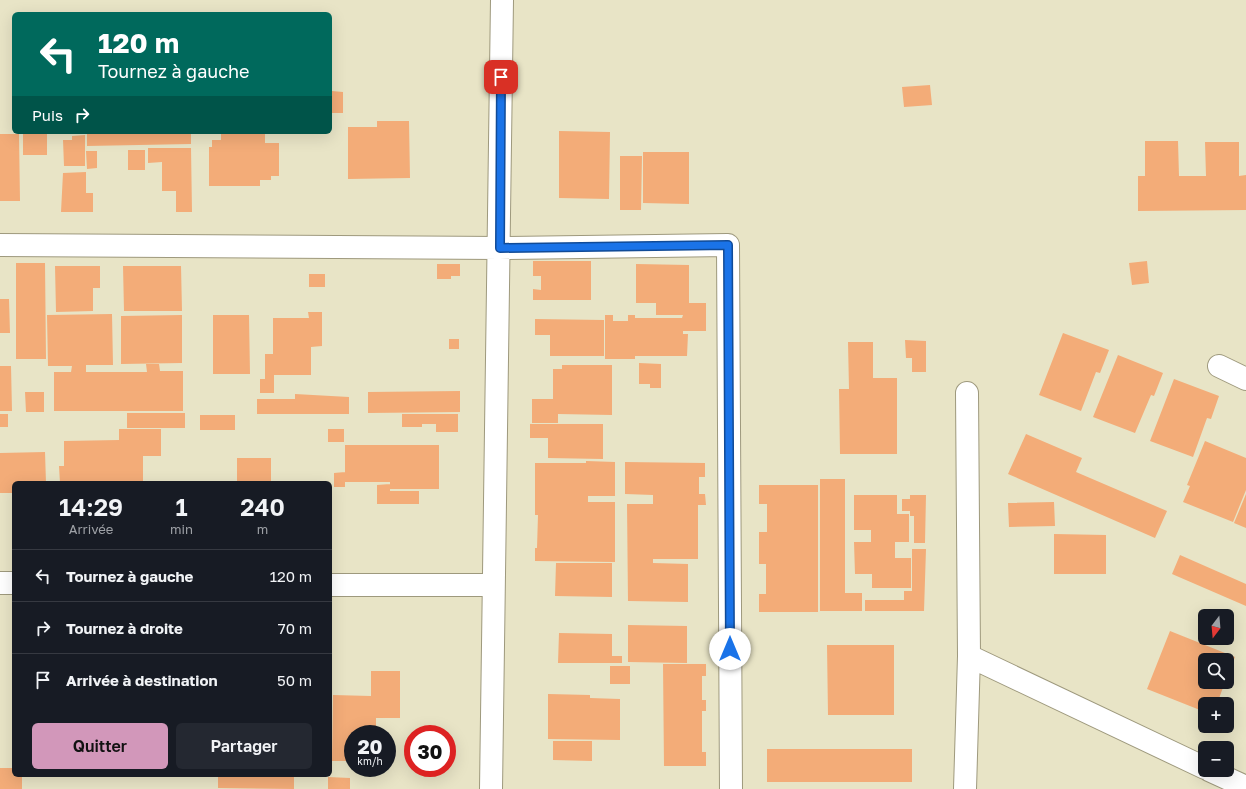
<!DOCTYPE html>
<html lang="fr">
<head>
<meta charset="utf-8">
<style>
	body { margin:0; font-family:"Golos Text",sans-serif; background:#242831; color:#f1f3f6; height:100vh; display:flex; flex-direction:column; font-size:15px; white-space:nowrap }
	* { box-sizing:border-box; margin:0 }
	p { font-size:13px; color:#9ea1a6 }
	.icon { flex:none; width:22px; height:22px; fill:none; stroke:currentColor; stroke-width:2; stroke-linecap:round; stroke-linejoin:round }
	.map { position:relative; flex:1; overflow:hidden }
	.sheet { position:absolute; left:12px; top:481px; width:320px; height:296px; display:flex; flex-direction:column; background:#171b24; border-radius:6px; box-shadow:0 4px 16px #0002 }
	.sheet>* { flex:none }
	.guide { position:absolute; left:12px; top:12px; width:320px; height:122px; border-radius:6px; box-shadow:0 4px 16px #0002; background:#00695c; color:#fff; overflow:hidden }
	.needle { width:26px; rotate:196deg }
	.buttons { position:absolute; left:1198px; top:609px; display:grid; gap:8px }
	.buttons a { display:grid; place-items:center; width:36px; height:36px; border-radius:6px; background:#171b24; box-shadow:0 4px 16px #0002; font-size:20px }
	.speed { position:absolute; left:344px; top:725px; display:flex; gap:8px; font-size:20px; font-weight:700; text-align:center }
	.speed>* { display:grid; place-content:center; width:52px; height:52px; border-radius:50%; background:#171b24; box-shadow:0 4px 16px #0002; line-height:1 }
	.speed small { font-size:10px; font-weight:400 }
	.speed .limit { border:6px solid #d22; background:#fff; color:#111 }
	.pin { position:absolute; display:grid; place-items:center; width:34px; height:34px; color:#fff; margin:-17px; border-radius:8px; box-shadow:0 2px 6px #0006 }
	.me { position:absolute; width:44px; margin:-22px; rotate:0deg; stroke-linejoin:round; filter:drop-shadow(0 0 3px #0008) }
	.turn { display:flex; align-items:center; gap:14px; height:84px; padding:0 20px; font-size:18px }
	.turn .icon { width:52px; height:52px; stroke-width:2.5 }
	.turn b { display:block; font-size:28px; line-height:34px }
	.then { display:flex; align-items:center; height:38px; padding:0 20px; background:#0003; gap:8px; font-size:15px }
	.eta { display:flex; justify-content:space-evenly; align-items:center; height:68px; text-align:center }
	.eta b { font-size:24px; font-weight:600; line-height:28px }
	.action { display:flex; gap:8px; margin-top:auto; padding:8px 20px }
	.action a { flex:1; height:46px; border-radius:6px; background:#d297ba; color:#111; font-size:16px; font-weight:600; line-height:46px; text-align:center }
	.action a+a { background:#242831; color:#f1f3f6 }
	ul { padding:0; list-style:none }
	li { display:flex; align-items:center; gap:12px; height:52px; padding:0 20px; border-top:1px solid #363941 }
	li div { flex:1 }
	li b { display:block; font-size:15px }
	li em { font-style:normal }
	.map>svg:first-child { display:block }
</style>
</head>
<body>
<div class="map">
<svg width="1246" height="789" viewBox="0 0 1246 789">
	<rect width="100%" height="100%" fill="#e8e4c6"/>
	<!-- building -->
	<path fill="#f3ac78" d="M930 85 932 105 904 107 902 87Z
		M332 91 343 92V113H332Z
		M377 121H409L410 178 348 179V127H377Z
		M559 131 610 132 609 199 559 198Z
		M23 132H47V155H23Z
		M65 132H86V133L65 134Z
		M87 132H191V144L87 146Z
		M221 132 265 133V143H279V176H271V180H260V186H209V147H212V140H221Z
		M0 134H19L20 201H0Z
		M85 135V166H64L63 140H72V136Z
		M1145 141H1178L1179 176H1206L1205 142H1239V176L1246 175V210L1138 211V176H1145Z
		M148 148H191L192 212H176V191H162V162L148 163Z
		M128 150H145V170H128Z
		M86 151H97V168L87 169Z
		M643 152H689V204L643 203Z
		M620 156H642L641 210H620Z
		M86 172V193H93V212H61L63 173Z
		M533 261H591V300H533V289L541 290V276H533Z
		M1147 261 1149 283 1132 285 1129 263Z
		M16 263H45L46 359H16Z
		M437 264H460V276H451V279H437Z
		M636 264 689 265V303H706V331H683V334H688L687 356H635V359H605V315H613V321H628V315H635V318H682L683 315H656V303H636Z
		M55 266H100V288H93V311L56 312Z
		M123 266H181L182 311H124Z
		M309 274H325V287H309Z
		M0 299H9L10 333H0Z
		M308 312H322V346L311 347V375H274V393H260V379H265V354H273V318H309Z
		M112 314 113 365H86V372H147L146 364H159L160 371H183V411H54V372H71L72 366H48L47 315Z
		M182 315V363L121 364V316Z
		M213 315H249L250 374H213Z
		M535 319 604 320V356H550V335H535Z
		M1063 333 1109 350 1100 373 1096 372 1081 411 1039 395Z
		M449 339H459V349H449Z
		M905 340 926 341V372H912V358H906Z
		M848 342H873V378H897V454H840L839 389H849Z
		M1118 355 1163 373 1154 396 1151 395 1135 433 1093 417Z
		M639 363 661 364V388H650V384H639Z
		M562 365H612V415L558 414V423H532V399H553V369H562Z
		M0 366H11L12 411H0Z
		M1174 379 1219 396 1211 419 1207 418 1193 457 1150 441Z
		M460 391V412L368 413V392Z
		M25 392H44V412H26Z
		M295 394 349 397V414H257V399H295Z
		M127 413H185V428H127Z
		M0 414H8V427H0Z
		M402 414H458V432H436V424H422V427H402Z
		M200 415H235V430H200Z
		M530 424H603V459L548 458V438H530Z
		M119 429H161V456H143V483H60L59 466H64V441L119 440Z
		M328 429H344V442H328Z
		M1026 434 1082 458 1076 472 1167 511 1155 538 1008 474Z
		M1205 441 1246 458V490L1233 522 1183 502 1190 486 1187 485Z
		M345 445H439V489H390V482H345Z
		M45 452 46 483H14L13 493H0V453Z
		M237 458H271V483H237Z
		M586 461 615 462V496H588V502H615V562L535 561V548H537L538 515H535V463H586Z
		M625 462 705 463V477H699V494H705L706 505H698V559H653V563L688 564V602L628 601 627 504H653V495L625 494Z
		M345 472V487H334V473Z
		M820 479H845V593H862V611H820Z
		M390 484V491H419V504H377V485Z
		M759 485H818V612H759V594H766V564H759V532H767V504H759Z
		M1246 494V528L1234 523Z
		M854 495H897V514H909V542H895V558H911V588H872V574H855L854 542H871V530H854Z
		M910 495H926L925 543H914V516H910V511H902V499H910Z
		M1054 502 1055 526 1009 527 1008 503Z
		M1054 534 1106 535V574H1054Z
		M912 549H926L924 611H865V600H904V591H912Z
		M1180 555 1246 584V606L1172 574Z
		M556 563H612V597L555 596Z
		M628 625 687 626V663L628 662Z
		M1170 631 1235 657 1227 677V660H1205V682H1225L1217 704H1205V712L1147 689Z
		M559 633 612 634V656H622V663H558Z
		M827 645H894V715H828Z
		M663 664H706V676H702V700H706V711H702V752H706V766H664Z
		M610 666H630V684H610Z
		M371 671H400V718H376V734H353V761H332L333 695 371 696Z
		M548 694 590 695V698L620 699V740L548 739Z
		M553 741H592V761L553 760Z
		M767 749H912V782H767Z
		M0 768H14V775H22V789H0Z
		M218 775H294V789L218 788Z
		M328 777 350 778V789H328Z"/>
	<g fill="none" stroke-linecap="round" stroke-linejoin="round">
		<defs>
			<path id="minor" d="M0 245 500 248 728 245 731 789
				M1219 366 1246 379
				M0 583H14
				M330 585H492
				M969 656 1205 768
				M1209 770 1246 787
				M491 789 502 0
				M965 789 969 656 967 393"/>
		</defs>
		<!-- minor casing -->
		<use href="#minor" stroke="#9e997d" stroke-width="24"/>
		<!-- minor -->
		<use href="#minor" stroke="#fff" stroke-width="22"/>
	</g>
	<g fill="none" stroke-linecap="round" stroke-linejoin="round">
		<defs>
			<path id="route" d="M501 77 500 248 728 245 730 649"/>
		</defs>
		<!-- route casing -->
		<use href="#route" stroke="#114b97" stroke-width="10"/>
		<!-- route -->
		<use href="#route" stroke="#1a73e8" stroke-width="7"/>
	</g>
</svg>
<div class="buttons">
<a><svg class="needle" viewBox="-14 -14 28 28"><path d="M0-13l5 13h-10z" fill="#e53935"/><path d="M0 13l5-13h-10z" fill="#9ea1a6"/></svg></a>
<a><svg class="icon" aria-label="search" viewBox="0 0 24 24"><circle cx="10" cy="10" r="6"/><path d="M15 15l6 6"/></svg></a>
<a>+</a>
<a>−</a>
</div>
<div class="speed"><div>20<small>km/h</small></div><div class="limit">30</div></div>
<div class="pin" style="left:501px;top:77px;background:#d93025"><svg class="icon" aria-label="arrive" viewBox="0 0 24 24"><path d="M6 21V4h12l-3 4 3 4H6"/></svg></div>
<svg class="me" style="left:730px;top:649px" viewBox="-20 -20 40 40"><circle r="19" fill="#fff"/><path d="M0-13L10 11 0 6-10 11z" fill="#1a73e8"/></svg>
<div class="guide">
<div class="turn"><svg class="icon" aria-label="left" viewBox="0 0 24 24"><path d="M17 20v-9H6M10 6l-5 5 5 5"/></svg><div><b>120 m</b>Tournez à gauche</div></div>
<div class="then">Puis<svg class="icon" aria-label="right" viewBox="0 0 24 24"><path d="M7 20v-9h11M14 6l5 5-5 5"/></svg></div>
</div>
<section class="sheet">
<div class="eta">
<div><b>14:29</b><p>Arrivée</p></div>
<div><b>1</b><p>min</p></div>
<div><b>240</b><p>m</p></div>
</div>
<ul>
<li><svg class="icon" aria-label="left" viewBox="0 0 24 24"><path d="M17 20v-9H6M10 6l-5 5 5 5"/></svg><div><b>Tournez à gauche</b></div><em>120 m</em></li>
<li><svg class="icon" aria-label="right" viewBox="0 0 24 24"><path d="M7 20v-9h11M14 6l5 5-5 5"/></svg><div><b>Tournez à droite</b></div><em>70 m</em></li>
<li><svg class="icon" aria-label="arrive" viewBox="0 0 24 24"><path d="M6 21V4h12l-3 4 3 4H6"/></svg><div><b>Arrivée à destination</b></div><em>50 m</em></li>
</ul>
<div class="action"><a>Quitter</a><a>Partager</a></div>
</section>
</div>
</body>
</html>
